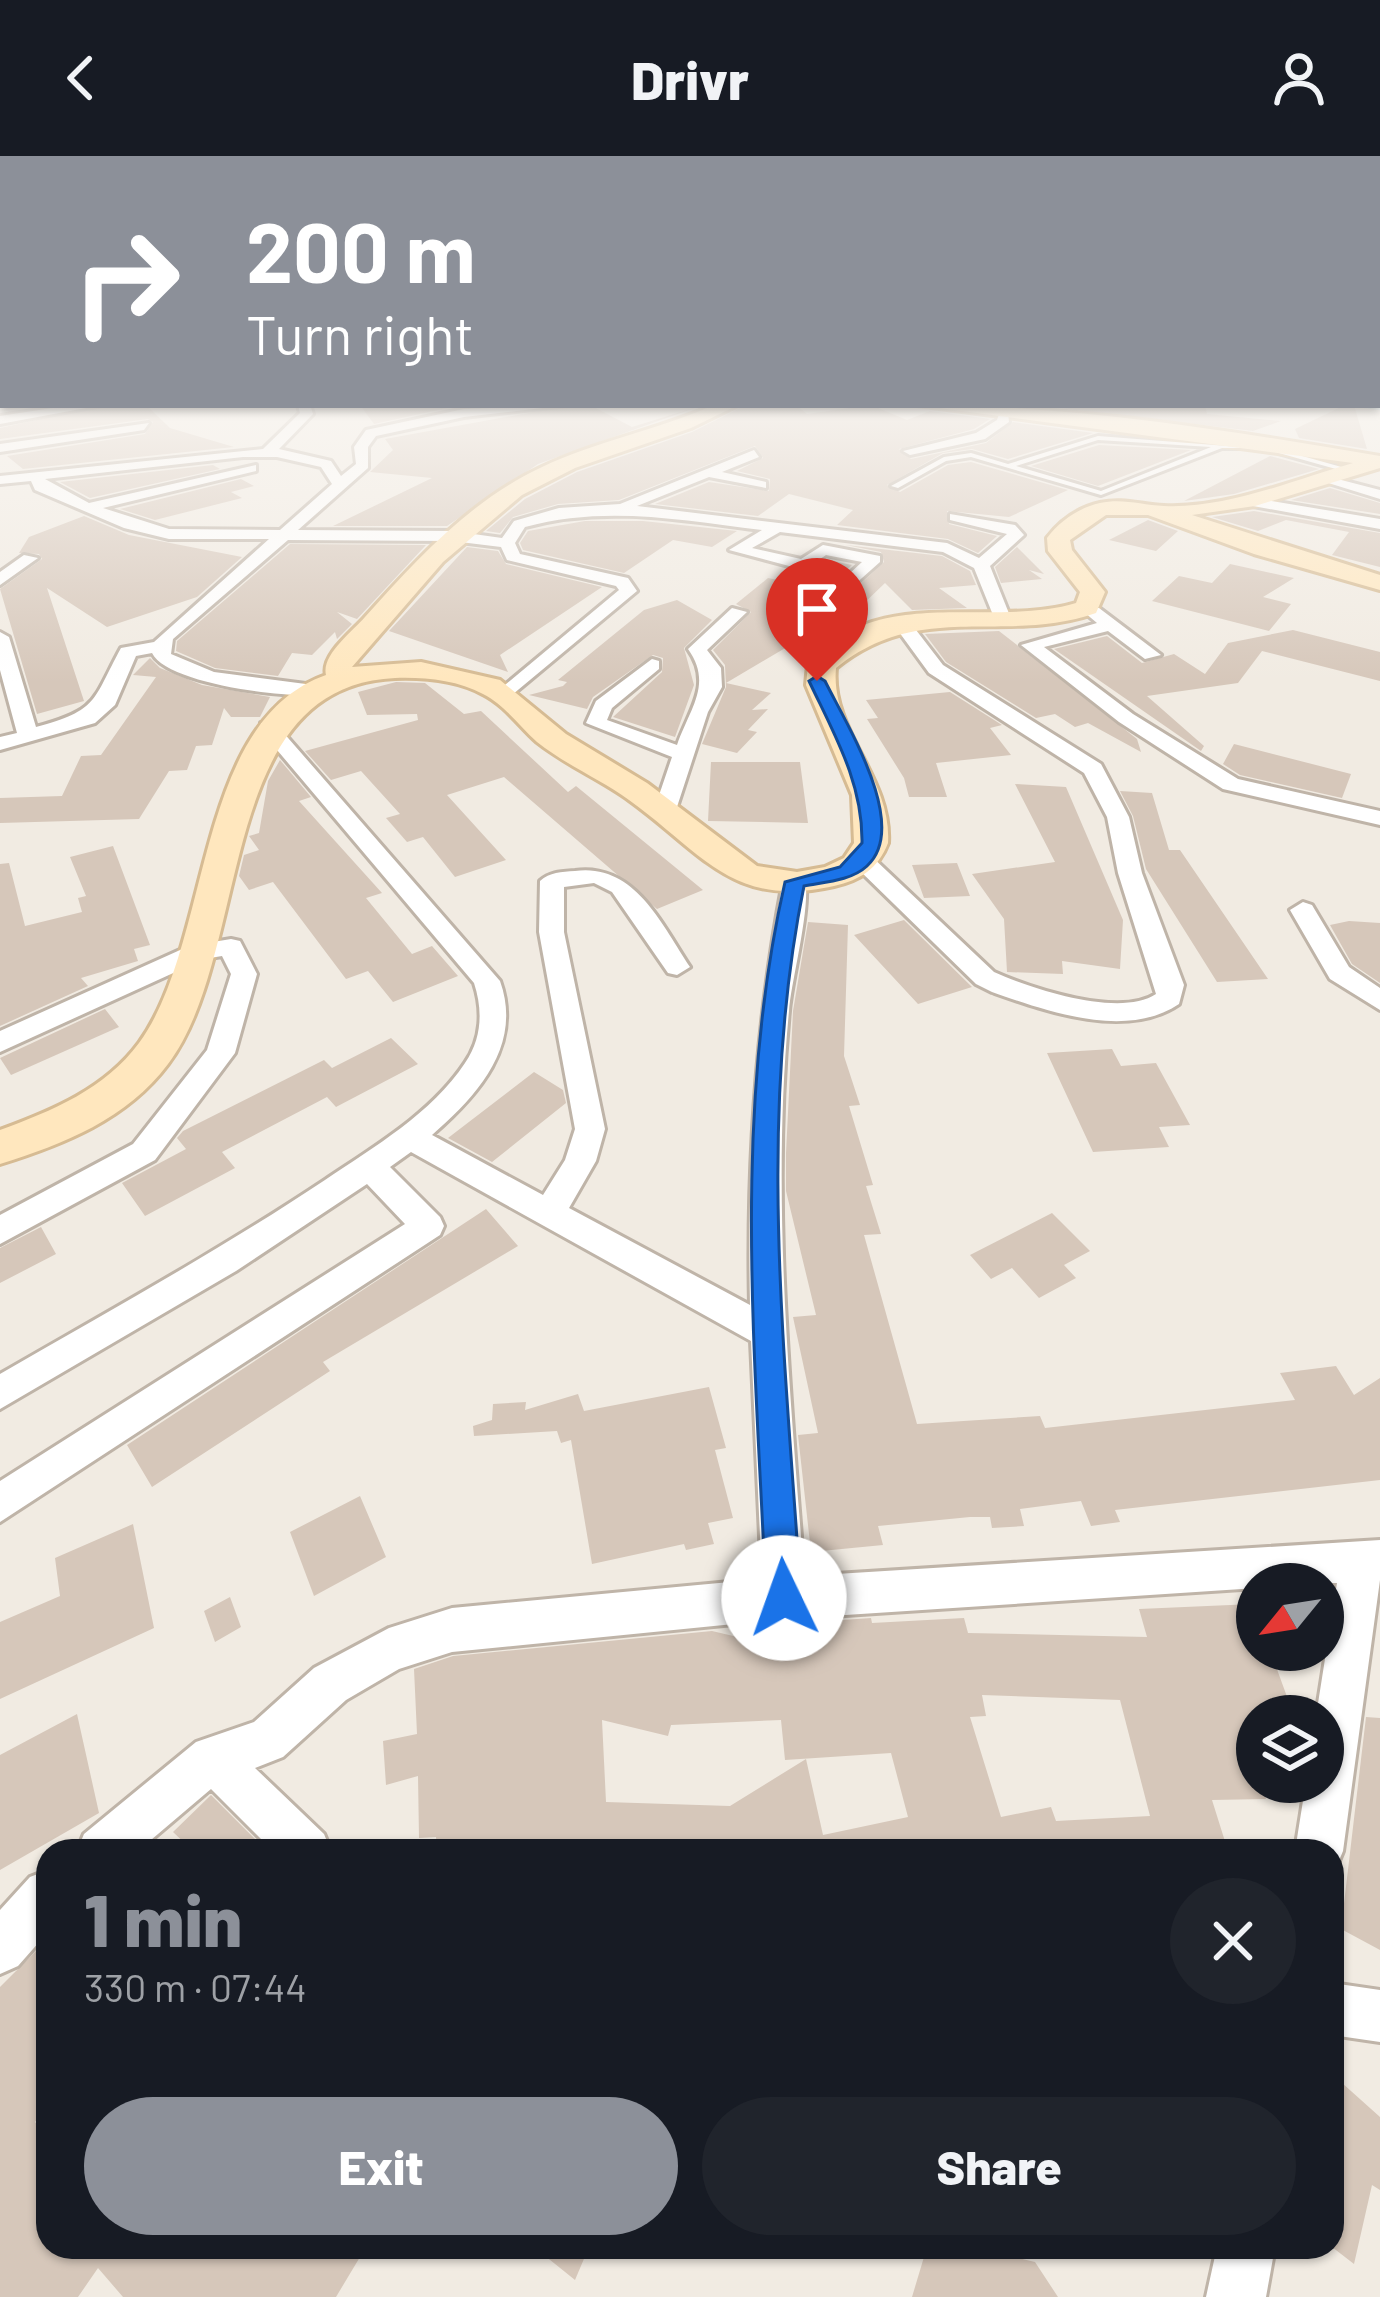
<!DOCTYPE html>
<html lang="en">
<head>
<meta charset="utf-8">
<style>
	body { margin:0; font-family:Barlow,sans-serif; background:#20242c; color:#f1f3f6; height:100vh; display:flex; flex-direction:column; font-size:45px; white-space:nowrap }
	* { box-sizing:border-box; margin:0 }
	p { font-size:39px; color:#9ea1a6 }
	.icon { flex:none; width:66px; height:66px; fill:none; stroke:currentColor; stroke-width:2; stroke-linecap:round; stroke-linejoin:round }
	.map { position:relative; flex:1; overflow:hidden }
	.panel { position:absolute; left:36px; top:1683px; width:1308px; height:420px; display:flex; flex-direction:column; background:#171b24; border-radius:36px; box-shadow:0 3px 9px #0004 }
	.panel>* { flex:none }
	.guide { position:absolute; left:0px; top:0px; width:1380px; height:252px; box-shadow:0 3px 9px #0004; background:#8c9099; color:#fff; overflow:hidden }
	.needle { width:78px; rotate:240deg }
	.fabs { position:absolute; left:1236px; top:1407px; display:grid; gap:24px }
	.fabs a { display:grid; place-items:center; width:108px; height:108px; border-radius:50%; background:#171b24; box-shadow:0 3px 9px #0004; font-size:60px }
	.pin { position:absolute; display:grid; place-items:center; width:102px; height:102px; color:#fff; margin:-123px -51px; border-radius:50% 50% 50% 0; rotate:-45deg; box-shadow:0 0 12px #0007 }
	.pin .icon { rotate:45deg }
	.me { position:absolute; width:132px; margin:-66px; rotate:357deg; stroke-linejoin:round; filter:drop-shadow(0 0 9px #0008) }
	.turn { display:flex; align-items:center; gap:42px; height:252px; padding:0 48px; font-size:54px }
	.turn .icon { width:156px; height:156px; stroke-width:2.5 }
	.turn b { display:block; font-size:84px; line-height:102px }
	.round { display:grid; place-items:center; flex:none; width:126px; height:126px; border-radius:63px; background:#20242c }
	.head { display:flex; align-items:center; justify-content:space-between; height:204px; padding:0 48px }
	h1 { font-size:72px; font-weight:800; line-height:90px; color:#8c9099 }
	.primary-button { display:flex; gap:24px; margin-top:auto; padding:24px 48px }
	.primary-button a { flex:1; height:138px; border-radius:72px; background:#8c9099; color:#fff; font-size:48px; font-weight:800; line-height:138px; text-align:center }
	.primary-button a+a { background:#20242c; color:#f1f3f6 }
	header { display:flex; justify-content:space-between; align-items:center; height:156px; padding:0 48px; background:#171b24; font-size:54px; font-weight:800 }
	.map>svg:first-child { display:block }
</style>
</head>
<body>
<header><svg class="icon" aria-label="back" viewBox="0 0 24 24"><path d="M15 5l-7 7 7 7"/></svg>Drivr<svg class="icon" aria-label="person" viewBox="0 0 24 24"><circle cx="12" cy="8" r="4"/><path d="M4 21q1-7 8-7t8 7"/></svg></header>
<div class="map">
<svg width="1380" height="2141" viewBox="0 0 1380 2141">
	<rect width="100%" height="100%" fill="#f1ebe2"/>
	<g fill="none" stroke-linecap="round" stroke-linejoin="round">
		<!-- stream -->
		<path stroke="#9cd8f0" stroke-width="4.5" d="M1359 249 1380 252"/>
	</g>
	<!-- building -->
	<path fill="#d6c7ba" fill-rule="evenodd" d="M106 249H146L170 272 234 291 23 313 7 300 145 278 153 266 148 263 0 283V272Z
		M360 249H461L374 268Z
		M572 249H590L632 271 700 250 538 308 447 370H333L432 322 370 316 393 294 385 283Z
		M796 249 807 258 871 249 907 264 930 255 990 263 974 273 899 293 911 303 986 287 1013 266 1093 277 1008 303 972 293 943 297 887 329 900 336 948 309 971 306 1068 334 1009 361 947 355 949 368 997 380 978 397 948 383 837 369 853 354 789 338 758 360 655 348 709 326 769 335 770 323 737 315 763 302 755 290 619 344 558 348 513 361 500 377 486 375 525 343 577 316 692 276 742 251Z
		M1035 249H1205L1207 258 1281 265 1253 275Z
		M1345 249H1354L1367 293 1299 282 1295 273Z
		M1099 289 1191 294 1098 330 1031 310Z
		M1270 300 1319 313 1234 338 1184 345Z
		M213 309 220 313 90 342 60 326Z
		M241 323 254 330 231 336 242 342 155 364 120 353Z
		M1330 332 1380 347V358L1291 344Z
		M1254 355 1380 377V411L1332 399 1349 376 1286 364 1258 375 1212 361Z
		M84 360 129 379 242 401 197 441 107 471 47 432 84 545 37 558 0 433 42 403 39 398 19 397 29 381Z
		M1148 364 1178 375 1156 395 1109 384Z
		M585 365H643L737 375 712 391 673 384 624 417 523 394 520 387 528 375Z
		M290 388 426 389 357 463 337 456 352 468 337 483 335 476 312 499 292 497 278 520 215 512 176 495 177 485Z
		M846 389 942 400 970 415 976 429 939 432 967 452 912 454 885 427 833 477 819 472 726 527 771 537 752 554 768 553 748 574 757 576 737 597 702 588 726 531 725 509 713 494 751 456 736 448 768 422 798 428 827 404 852 409 813 446 815 453 829 457 884 406 881 396Z
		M467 391 498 395 506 408 602 431 500 499 508 516 389 475Z
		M1017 391 1044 418 1029 414 1042 423 1001 427 995 411Z
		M1230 408 1294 422 1263 441 1291 448 1269 475 1152 445 1179 420 1212 427Z
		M677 444 712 464 684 492 694 529 675 581 613 561 662 516 663 502 653 499 593 541 587 553 529 539 563 530 567 526 558 524 644 454Z
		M1293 474 1380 496V525L1262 495 1238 527 1147 540 1204 590 1201 595 1054 493 1107 480 1142 507 1174 498 1205 518 1228 487Z
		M999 475 1137 583 1141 596 1088 567 1075 571 1055 558 1036 562 946 506 925 478Z
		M150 502 160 512 202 529 270 541 260 561H231L224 552 212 589 196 590 187 614 169 615 139 663 0 667V642L62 640 81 600 101 599 156 521 133 519Z
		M396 526 425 527 464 558 481 555 568 636 576 630 703 734 657 753 504 621 447 639 506 704 455 721 423 681 407 686 386 662 400 658 361 615 331 624 305 595 418 564 417 558 367 559 358 536Z
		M950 536 1002 569 990 572 1011 599 936 607 947 641H909L904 622 867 563 878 562 866 544Z
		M1234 588 1351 618 1342 642 1240 619 1223 608Z
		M280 604 311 641 299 645 382 737 366 742 412 798 432 790 458 820 393 846 368 815 346 823 273 726 249 734 239 720 244 699 259 694 249 680 259 677 268 625Z
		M711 606H800L808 667 708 665Z
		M1015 628 1066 631 1123 764 1120 813 1062 805 1063 818 1007 816 1004 763 972 718 1055 706Z
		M1120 635 1152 637 1169 694H1180L1268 823 1217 826 1146 713 1133 660Z
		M113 690 150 789 134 793 138 805 81 822 88 830 0 870V708L9 707 25 770 82 756 78 742 86 740 70 701Z
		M957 707 970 740 924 742 912 709Z
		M904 764 972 831 918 848 854 779Z
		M1349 765 1380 767V827L1352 808 1330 769Z
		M808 766 848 769 844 900 860 949 849 950 873 1029 866 1030 881 1078 864 1079 917 1268 1040 1260 1045 1272 1295 1244 1280 1217 1336 1210 1354 1239 1380 1222V1324L1115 1354 1120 1366 1091 1370 1081 1345 1020 1353 1024 1370 992 1372 990 1361H970L878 1370 883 1389 811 1396 798 1279 818 1277 793 1161 816 1159 786 1035V997L793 855Z
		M105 853 119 871 11 919 0 902Z
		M391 882 418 908 336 951 327 941 222 996 235 1012 145 1060 122 1027 186 993 177 982 183 975 324 904 332 912Z
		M1112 893 1121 910 1156 907 1190 969 1159 971 1169 991 1093 996 1047 897Z
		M534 916 563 934 566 947 492 1006 448 982Z
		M486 1053 518 1090 323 1206 330 1215 152 1331 127 1289Z
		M1052 1057 1090 1095 1064 1109 1076 1122 1039 1142 1012 1112 991 1123 970 1099Z
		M41 1071 56 1098 0 1127V1092Z
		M709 1231 726 1292 715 1294 733 1362 708 1367 714 1388 686 1394 684 1388 592 1408 571 1284 561 1287 557 1275 474 1280 473 1270 492 1264 493 1248 526 1246 525 1254 578 1238 584 1255Z
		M360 1340 386 1401 314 1440 290 1376Z
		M133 1368 154 1472 0 1543V1466L60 1440 55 1402Z
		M230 1441 241 1471 215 1486 204 1455Z
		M1253 1448 1257 1494H1270L1294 1560H1257V1569H1243L1266 1643 1212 1644 1228 1695H536L535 1688 505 1695H437L436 1681 419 1682 418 1620 386 1629 383 1585 417 1578 414 1513 453 1500 712 1475 746 1483 745 1471 871 1462 872 1467 964 1462 968 1477 1147 1481 1139 1453ZM982 1539 1120 1544 1150 1660 1056 1665 1051 1651 1001 1661 970 1561 986 1560ZM602 1564 668 1580 671 1569 781 1564 785 1604 891 1597 908 1661 823 1679 806 1603 730 1650 606 1646Z
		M77 1558 99 1657 0 1714V1599Z
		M1366 1561 1380 1562V1794L1341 1773Z
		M211 1639 267 1695H193L173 1676Z
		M48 1783V1949L35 1966 48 1980V2091H366L336 2141H123L98 2112 78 2141H0V1831Z
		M1332 1918 1380 1961V2034L1372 2029 1354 2108 1332 2091Z
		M534 2091H589L575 2124Z
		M927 2091H971L1035 2106 1058 2141H912Z"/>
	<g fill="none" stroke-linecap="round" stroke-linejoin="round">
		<defs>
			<path id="lane" d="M1098 280 1253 292H1222L1101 339 971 301 946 305 898 332 891 330 944 301 971 297 1008 308ZM1098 284 1211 291 1101 335 1016 310Z
				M1281 294 1352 314 1354 315 1350 317 1279 297Z"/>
			<path id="street" d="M0 233H3V241H0Z
				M1377 235H1380V243H1377Z
				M72 249H102L0 268V260Z
				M298 249H310L313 258 279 293 331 305 341 320 356 308 354 291 366 274 464 253 568 249 464 261 376 280 368 291V312L298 374 452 375 502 382 514 365 559 352 620 348 754 294 759 301 722 316 766 326V332L709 321 637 350 947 387 979 402 1007 378 950 364V358L1015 369 1024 379 990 410 1010 460 995 464 974 412 943 396 780 376 752 392 801 403 823 389 880 400V406L826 454 817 449 820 445 862 406 826 399 804 414 729 394 762 374C681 364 605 349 525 371L515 387 520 398 628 422 637 435 506 544 499 542V534L619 434 616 430 507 404 501 391 452 385 288 384 173 483 171 498 214 516 321 530V538C288 543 167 528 152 497L136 500 115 549 95 567 0 594V581L17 577 0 514V476L9 481 36 571C99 554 92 545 121 492L154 486 269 383H169L124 372 35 334 31 325 0 328V320L263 293 300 257ZM243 301H277L321 311 332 328 280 374 169 373 103 352 256 315V309L89 347 45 323Z
				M1000 255H1008L1009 266 985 283 910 299 903 295 976 277 997 264Z
				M149 267 144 274 0 296V288Z
				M1322 319 1380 334V343L1322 325Z
				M1247 341 1380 363V373L1242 348Z
				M24 399 38 402 0 429V416Z
				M732 452 747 456 707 494 721 512 722 531 708 556 675 657 656 662 653 657 672 601 586 567 596 545 652 503 659 505V513L612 552 607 564 677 589C690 552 713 528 688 493Z
				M1087 452H1099L1161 499 1145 503 1108 475 1044 491 1133 558 1238 623 1380 655V669L1223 633 1119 566 1021 489 1097 467 1084 456Z
				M894 461H906L943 509 1101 608 1129 661 1142 717 1184 829 1179 848C1126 884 1046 855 992 836L976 828 854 709V699H870L994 816C1032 833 1120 862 1156 838L1118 717 1107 661 1084 617 929 517 891 465Z
				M261 567H275L500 825C523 889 478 939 432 979L543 1039 565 1004 575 973 539 776 540 725C550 716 561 716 575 715 634 707 661 767 690 811L677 819 668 817 612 736 594 727 564 731V776L605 973 596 1005 569 1052 750 1149C747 1006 756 867 783 726L786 721H804C813 744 791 825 789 855 771 1044 790 1232 804 1420L1380 1384V1424L1343 1695 1336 1712 1332 1714V1695H1295L1306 1626H1323V1560H1316L1337 1427 1257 1428V1432L784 1463 452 1496 399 1513 346 1544 283 1601 255 1612 324 1678 331 1695H273L211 1633 138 1695H77L84 1678 196 1586 254 1566 314 1512 389 1472 452 1452 762 1423 751 1185 411 996 390 1011 440 1061 444 1070 440 1079 0 1366V1325L405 1068 367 1028 236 1115 0 1253V1218C109 1155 220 1094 325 1024 374 991 432 957 465 907 482 883 483 854 474 827L261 575Z
				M1303 746 1312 749 1349 811 1380 832V854L1330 823 1290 754Z
				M231 783 240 785 257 818 235 897 155 1004 0 1088V1059L133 988 207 894 231 818 222 800 204 803 0 896V875L189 790Z
				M48 1714V1776L18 1810 0 1818V1754L30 1721Z
				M1332 1827 1380 1834V1886L1332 1879Z
				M1217 2091H1275L1266 2141H1206Z"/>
			<path id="secondary" d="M714 249H738L691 272 575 312 522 339 443 406 352 511 421 506 500 524 566 578 647 627 757 710 797 716 825 711 844 702 854 687 852 639 806 529 808 509C875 426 990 473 1076 447L1080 436 1048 395 1047 382C1060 365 1078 352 1100 347 1123 342 1141 349 1164 350 1225 353 1294 324 1353 307L917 249C1071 249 1228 274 1380 300V312L1255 350 1192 359 1380 419V434L1254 398 1148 359H1106L1070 384 1072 394 1105 436 1096 457C1005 489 920 443 836 512 830 575 892 621 888 687 878 713 860 724 834 730 732 753 703 697 629 644 600 623 566 609 537 586 519 570 505 549 483 538 457 524 424 521 395 522 214 530 253 795 168 908 127 963 64 988 0 1008V974C52 955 105 933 139 887 213 786 193 566 326 519 321 499 352 476 365 461 416 404 470 345 540 312 596 285 658 274 714 249Z"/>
		</defs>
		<!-- lane casing -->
		<use href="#lane" stroke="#bfb4a8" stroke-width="6"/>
		<!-- street casing -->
		<use href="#street" stroke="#bfb4a8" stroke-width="6"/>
		<!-- secondary casing -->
		<use href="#secondary" stroke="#d6bb93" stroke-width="6"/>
		<!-- lane -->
		<use href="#lane" fill="#fff" fill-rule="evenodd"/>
		<!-- street -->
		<use href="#street" fill="#fff" fill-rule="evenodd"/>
		<!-- secondary -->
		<use href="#secondary" fill="#ffe7be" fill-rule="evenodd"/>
	</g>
	<!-- sky -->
	<linearGradient id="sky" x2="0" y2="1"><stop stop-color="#89c2eb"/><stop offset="0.43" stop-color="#f9f6f2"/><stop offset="1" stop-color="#f9f6f2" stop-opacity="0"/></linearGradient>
	<rect width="1380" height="527" fill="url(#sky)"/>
	<!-- route -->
	<path fill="#1a73e8" stroke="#114b97" stroke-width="3" d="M817 520 825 525C845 566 911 670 867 710 851 725 824 726 804 730 756 965 786 1205 801 1442L796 1454 784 1459 772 1454 766 1442C756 1202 731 962 785 726L840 711 862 687C863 627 834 578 809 525Z"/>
</svg>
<div class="fabs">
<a><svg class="needle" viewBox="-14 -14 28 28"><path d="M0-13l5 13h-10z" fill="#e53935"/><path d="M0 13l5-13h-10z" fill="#9ea1a6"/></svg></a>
<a><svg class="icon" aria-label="layers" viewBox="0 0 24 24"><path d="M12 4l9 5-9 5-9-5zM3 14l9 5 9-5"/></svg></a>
</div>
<div class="pin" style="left:817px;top:525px;background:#d93025"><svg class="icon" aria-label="arrive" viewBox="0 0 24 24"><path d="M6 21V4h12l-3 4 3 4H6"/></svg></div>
<svg class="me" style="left:784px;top:1442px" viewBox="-20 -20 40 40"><circle r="19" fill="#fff"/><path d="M0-13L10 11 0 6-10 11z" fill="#1a73e8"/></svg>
<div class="guide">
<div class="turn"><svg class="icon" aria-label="right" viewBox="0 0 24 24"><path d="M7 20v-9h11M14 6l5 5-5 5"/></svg><div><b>200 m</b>Turn right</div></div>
</div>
<section class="panel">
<div class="head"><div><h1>1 min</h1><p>330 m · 07:44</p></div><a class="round"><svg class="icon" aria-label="close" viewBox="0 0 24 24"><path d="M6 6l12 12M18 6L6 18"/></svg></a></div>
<div class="primary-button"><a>Exit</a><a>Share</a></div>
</section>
</div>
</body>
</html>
